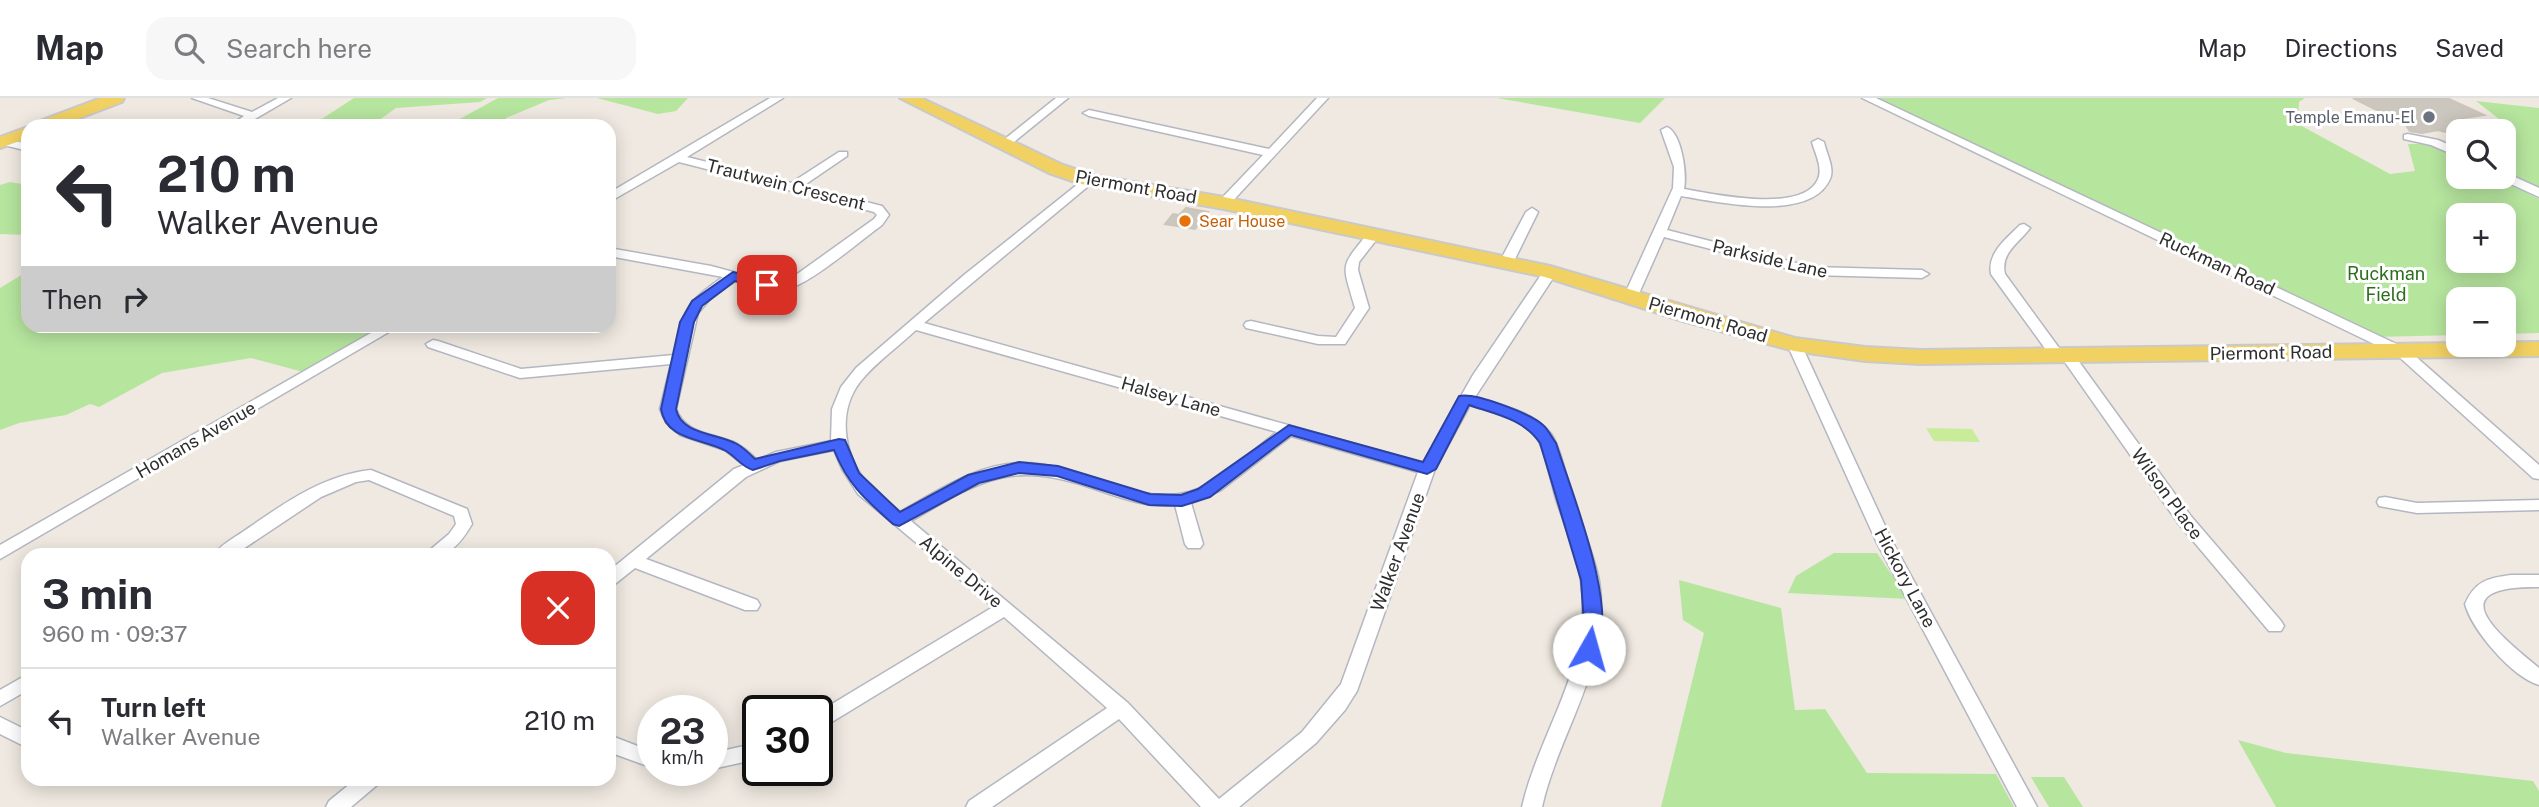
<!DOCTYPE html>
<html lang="en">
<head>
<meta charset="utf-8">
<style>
	body { margin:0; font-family:"Public Sans",sans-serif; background:#f7f7f7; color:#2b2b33; height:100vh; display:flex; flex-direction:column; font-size:26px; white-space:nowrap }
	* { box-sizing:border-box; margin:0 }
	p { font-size:23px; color:#7c7c81 }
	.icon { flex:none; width:38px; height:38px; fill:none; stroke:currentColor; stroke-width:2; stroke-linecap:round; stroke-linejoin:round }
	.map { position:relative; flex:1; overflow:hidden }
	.sheet { position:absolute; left:21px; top:450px; width:595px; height:238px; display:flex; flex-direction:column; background:#fff; border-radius:21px; box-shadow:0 4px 18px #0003 }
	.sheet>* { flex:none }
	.top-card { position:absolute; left:21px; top:21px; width:595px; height:214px; border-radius:21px; box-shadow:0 4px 18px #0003; background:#fff; color:#2b2b33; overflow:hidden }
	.controls { position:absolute; left:2446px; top:21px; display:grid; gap:14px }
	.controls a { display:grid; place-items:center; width:70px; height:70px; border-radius:14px; background:#fff; box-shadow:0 4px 18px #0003; font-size:35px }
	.speed { position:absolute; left:637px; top:597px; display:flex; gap:14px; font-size:35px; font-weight:700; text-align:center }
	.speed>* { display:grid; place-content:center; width:91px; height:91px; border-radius:50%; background:#fff; box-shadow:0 4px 18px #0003; line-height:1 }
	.speed small { font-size:18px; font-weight:400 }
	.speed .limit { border:4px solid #111; border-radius:10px; background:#fff; color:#111 }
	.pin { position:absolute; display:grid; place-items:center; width:60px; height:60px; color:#fff; margin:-30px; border-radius:14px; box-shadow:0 4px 10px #0006 }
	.me { position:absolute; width:77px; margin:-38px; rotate:7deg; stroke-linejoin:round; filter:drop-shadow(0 0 5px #0008) }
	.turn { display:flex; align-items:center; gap:24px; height:147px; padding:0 21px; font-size:32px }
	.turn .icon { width:91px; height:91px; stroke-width:2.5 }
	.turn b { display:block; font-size:49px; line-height:60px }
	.then { display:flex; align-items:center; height:66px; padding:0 21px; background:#0003; gap:14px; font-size:26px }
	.round { display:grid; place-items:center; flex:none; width:74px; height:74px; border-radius:21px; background:#f7f7f7 }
	.overview { display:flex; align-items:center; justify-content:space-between; height:119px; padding:0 21px }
	h1 { font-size:42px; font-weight:700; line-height:52px }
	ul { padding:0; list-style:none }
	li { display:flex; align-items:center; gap:21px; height:105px; padding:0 21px; border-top:2px solid #e1e1e2 }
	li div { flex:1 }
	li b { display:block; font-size:26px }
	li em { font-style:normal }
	header { display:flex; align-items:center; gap:42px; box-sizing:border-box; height:98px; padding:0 35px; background:#fff; border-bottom:2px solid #e1e1e2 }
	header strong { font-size:33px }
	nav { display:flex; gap:38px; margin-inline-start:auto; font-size:24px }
	.search { width:490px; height:63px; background:#f7f7f7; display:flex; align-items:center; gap:18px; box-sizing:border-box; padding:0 24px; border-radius:21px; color:#7c7c81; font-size:26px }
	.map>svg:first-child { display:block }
</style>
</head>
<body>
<header>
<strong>Map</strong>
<div class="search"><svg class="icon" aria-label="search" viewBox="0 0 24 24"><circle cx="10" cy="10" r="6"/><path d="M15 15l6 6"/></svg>Search here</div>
<nav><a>Map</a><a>Directions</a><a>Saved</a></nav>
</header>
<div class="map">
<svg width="2539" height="709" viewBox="0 0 2539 709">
	<rect width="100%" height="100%" fill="#efe9e1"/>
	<!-- green -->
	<path fill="#b6e59e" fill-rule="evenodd" d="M354 0H487L480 4 396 10 371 28H311Z
		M498 0H567L549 2 506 20 505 28H447Z
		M597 0H688L676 13 658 16Z
		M1497 0H1665L1640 25Z
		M1865 0H2305L2299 4 2298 26 2390 76 2415 73 2408 46H2429L2459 61V79H2495L2539 101V235L2504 236V201H2459V237L2374 239ZM2459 117H2504V163H2459Z
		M2476 3 2539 10V92L2504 74V33H2490L2508 28Z
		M10 84 28 87V137L0 136V87Z
		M28 173V228H389L307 275 251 260 162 275 99 309 90 306 66 317 19 325 0 332V190Z
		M1834 455H1877L1908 501 1788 495 1796 478Z
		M1679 482 1781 510 1795 612 1825 611 1867 675 1996 676 2014 709H1661L1704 535 1683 522Z
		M2238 642 2286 655 2533 683 2539 693V709H2276Z
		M2031 679H2064L2083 709H2049Z"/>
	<!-- pitch -->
	<path fill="#c9ec9a" d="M1926 330 1972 331 1980 344 1934 343Z"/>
	<!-- building -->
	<path fill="#cbc7bf" stroke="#cbc5ba" stroke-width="2" d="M2353 0H2447L2484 17 2450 22 2466 32 2453 36 2438 32 2422 35 2410 33 2405 26Z
		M1186 110 1208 114 1195 131 1165 126 1173 116 1179 117Z"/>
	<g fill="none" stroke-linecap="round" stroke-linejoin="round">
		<defs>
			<path id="street" d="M192 0H208L252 14 278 0H291L243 28H229L244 18Z
				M770 0H783L687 59 791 85 839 54H847V58L803 88 882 108 889 117 882 127C861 142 806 190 783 192 767 194 750 187 735 183L711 200 698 215 676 311C685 336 712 335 733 344 742 348 750 355 757 362L776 354 831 343 832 311 841 289 856 270 964 177 1088 78 1094 82 1092 85 924 225 1423 365 1473 277 1545 171H1555L1557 174 1475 299C1500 307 1534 313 1551 336 1561 350 1567 384 1573 402 1581 428 1594 456 1599 483 1613 565 1559 633 1542 709H1522C1539 634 1594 565 1581 483 1577 456 1565 428 1556 401 1551 384 1546 354 1537 340 1524 320 1491 314 1470 307L1435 371 1357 593 1345 612 1316 645 1239 709H1201L1119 621 992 709H966L969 703 1107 610 1004 519 817 633V615L993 509 858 396 842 371 834 352 780 363 746 379 646 461 757 502 760 507 757 512H745L635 470 615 486 609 488V473L734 371 744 367 725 352 680 337 666 324 660 311 671 266 520 280 428 249 426 246 433 242 438 243 521 271 674 257C684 212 684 206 723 179L609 158V150L711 168 767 183 781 184 793 179 874 121 877 117 874 114 679 64 609 104V95ZM916 232 1277 334C1253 352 1218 386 1189 394 1134 409 1079 365 1023 365 978 365 938 393 900 414 891 406 880 398 871 389 844 362 836 315 860 284 876 264 898 249 916 232ZM1291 338 1418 374 1341 586 1302 634 1219 701 1128 605 911 423C981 382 1010 362 1092 390 1118 399 1147 410 1175 407L1185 446 1188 450H1200L1203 446 1191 405 1221 392Z
				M1056 0H1068L1009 48H1001V44Z
				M1317 0H1328L1228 108 1224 109 1218 105 1220 102 1263 57 1089 18 1083 15 1089 12 1269 51Z
				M1862 0H1876L2407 251 2539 367V381L2533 380 2397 257Z
				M1667 29C1682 36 1687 76 1684 91 1713 96 1803 116 1818 81 1823 70 1815 55 1812 44L1818 41 1824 44C1826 55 1835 70 1830 81 1811 125 1718 104 1681 98L1667 132 1812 169 1922 172 1929 176 1922 180 1812 177 1664 139 1637 200 1635 203H1625L1623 200 1673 90 1674 69 1661 32Z
				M2408 36 2438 42 2459 51V59L2431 47 2404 41V37Z
				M0 40 28 46V53L0 46Z
				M2504 74 2539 90V99L2500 81 2499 79H2504Z
				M1532 110 1538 114 1513 165 1511 168H1501L1499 165 1526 114Z
				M2024 126 2030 130C2019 145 2000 155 2005 176L2062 254H2072L2190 417 2281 523 2284 528 2281 533H2269L2178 425 2062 260H2052L1991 176C1987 155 2006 141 2020 127Z
				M1374 133 1380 137 1359 164 1358 172 1369 210 1345 246H1318L1246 230 1244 227 1246 224 1251 223 1318 238 1336 239 1355 210C1342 164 1339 171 1369 134Z
				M383 228H399L0 461V447Z
				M1794 242 1801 246 1892 443 2037 709H2017L1876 443 1787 246Z
				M371 372 467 411 472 426C458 449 451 457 424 457L449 436 456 426 454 418 369 382 356 384 321 399 234 457H214C220 447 234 440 244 433 283 406 323 377 371 372Z
				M2385 399 2417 405 2539 402V412L2417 415 2379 408 2377 404 2379 400Z
				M2511 477H2539V489C2439 488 2496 535 2539 570V587C2512 579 2472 532 2465 506 2475 483 2488 480 2511 477Z
				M28 576V592L0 608V592Z
				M0 619 28 633V650L0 636Z
				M609 637 653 654V670L609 654Z
				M758 645V661L712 671V655Z
				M356 681H380L377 687 351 709H326L329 703Z"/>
			<path id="primary" d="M101 0H124L122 4 59 28H34L37 24Z
				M900 0H921L1063 67 1092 77 1224 99 1550 168 1795 240 1865 249 1921 252 2539 244V258L1921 266 1865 263 1794 253 1683 223 1545 179 1224 111 1081 86 1049 75Z
				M28 29V40L0 50V39Z"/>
		</defs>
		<!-- street casing -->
		<use href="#street" stroke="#b4b7c1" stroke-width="3"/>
		<!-- primary casing -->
		<use href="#primary" stroke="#c9c9c9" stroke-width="4"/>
		<!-- street -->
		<use href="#street" fill="#fff" fill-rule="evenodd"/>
		<!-- primary -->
		<use href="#primary" fill="#f2d163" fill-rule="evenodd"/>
	</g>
	<!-- route -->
	<path fill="#4264fb" stroke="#2b41a3" stroke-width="2" d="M733 174 772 184 774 187 767 191 735 183 702 208 694 224 676 311C681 337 718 335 737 346 744 350 750 356 755 361L839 341 845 342 859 375 900 414 968 377 1019 364 1058 368 1150 396 1181 397 1198 391 1289 327 1423 364 1459 298C1475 294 1531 316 1543 327 1548 331 1552 340 1556 345 1571 393 1620 512 1596 556H1582L1580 551 1584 527 1581 482 1540 345C1524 321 1495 316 1469 307L1436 371 1427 376 1291 337 1210 399 1182 408 1149 407 1057 378 1019 375 979 385 899 428 893 426C865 401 848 387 834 352L780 363 753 372C742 369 736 359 726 353 703 340 666 343 661 311L680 224 692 203Z"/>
	<!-- markers -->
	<circle fill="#6b7280" stroke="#fff" stroke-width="2.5" cx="2429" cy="19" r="7"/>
	<circle fill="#e8710a" stroke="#fff" stroke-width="2.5" cx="1185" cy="123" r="7"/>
	<g text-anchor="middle" stroke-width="6" stroke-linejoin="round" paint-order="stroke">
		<!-- far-worship labels -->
		<g font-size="16" fill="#5b616d" stroke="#fff" text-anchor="end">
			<text x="2415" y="25">Temple Emanu-El</text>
		</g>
		<!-- far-food labels -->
		<g font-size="16" fill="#c56008" stroke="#fff" text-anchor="start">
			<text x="1199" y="129">Sear House</text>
		</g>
		<!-- street labels -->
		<g font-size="18" fill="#2e2e2e" stroke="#fff">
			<text transform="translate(786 87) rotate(14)" y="6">Trautwein Crescent</text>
			<text transform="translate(1136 89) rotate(10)" y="6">Piermont Road</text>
			<text transform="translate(1770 161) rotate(13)" y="6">Parkside Lane</text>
			<text transform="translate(2217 166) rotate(25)" y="6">Ruckman Road</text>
			<text transform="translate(1708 222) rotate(16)" y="6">Piermont Road</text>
			<text transform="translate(2271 255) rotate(-1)" y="6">Piermont Road</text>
			<text transform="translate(1171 299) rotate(16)" y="6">Halsey Lane</text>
			<text transform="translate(196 342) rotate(-30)" y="6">Homans Avenue</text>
			<text transform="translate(2167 396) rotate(54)" y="6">Wilson Place</text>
			<text transform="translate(1398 454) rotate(-70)" y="6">Walker Avenue</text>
			<text transform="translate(961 474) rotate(40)" y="6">Alpine Drive</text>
			<text transform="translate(1905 480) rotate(62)" y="6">Hickory Lane</text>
		</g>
		<!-- park labels -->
		<g font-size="18" fill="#2c6e1b" stroke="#fff">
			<text x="2386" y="182">Ruckman<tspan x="2386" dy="21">Field</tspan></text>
		</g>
	</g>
</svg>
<div class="controls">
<a><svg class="icon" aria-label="search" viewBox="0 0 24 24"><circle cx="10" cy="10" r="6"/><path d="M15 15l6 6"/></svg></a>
<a>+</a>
<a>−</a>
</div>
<div class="speed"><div>23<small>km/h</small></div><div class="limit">30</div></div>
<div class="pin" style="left:767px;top:187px;background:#d93025"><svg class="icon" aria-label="arrive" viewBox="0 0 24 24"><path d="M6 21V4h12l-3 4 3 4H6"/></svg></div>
<svg class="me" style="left:1589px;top:551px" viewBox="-20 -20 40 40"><circle r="19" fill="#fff"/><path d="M0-13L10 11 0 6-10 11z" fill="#4264fb"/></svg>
<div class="top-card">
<div class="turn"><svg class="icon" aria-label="left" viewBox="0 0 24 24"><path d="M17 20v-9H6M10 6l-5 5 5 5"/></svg><div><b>210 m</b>Walker Avenue</div></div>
<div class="then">Then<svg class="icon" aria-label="right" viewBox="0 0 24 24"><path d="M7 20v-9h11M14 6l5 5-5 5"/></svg></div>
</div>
<section class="sheet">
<div class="overview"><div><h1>3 min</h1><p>960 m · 09:37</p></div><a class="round" style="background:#d93025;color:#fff"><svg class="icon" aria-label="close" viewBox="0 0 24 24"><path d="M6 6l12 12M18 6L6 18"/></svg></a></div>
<ul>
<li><svg class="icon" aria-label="left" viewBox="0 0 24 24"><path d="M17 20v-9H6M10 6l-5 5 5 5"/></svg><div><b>Turn left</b><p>Walker Avenue</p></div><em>210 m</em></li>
</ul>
</section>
</div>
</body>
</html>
